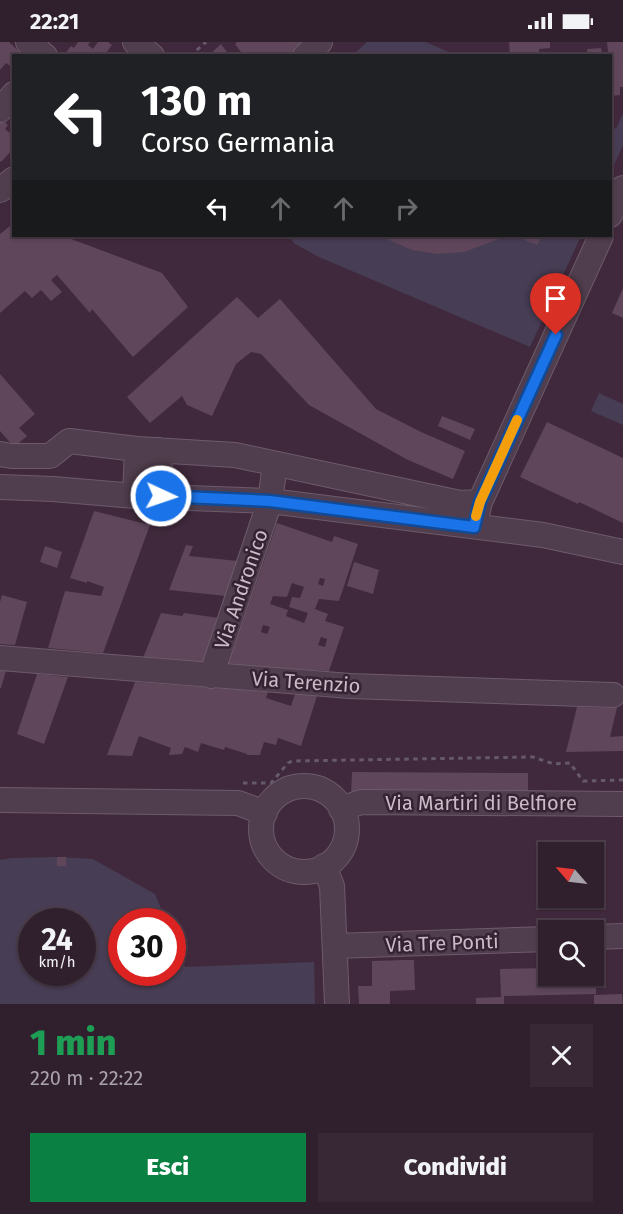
<!DOCTYPE html>
<html lang="it">
<head>
<meta charset="utf-8">
<style>
	body { margin:0; font-family:"Fira Sans",sans-serif; background:#382735; color:#f1f3f6; height:100vh; display:flex; flex-direction:column; font-size:22px; white-space:nowrap }
	* { box-sizing:border-box; margin:0 }
	p { font-size:20px; color:#a8a2aa }
	.icon { flex:none; width:33px; height:33px; fill:none; stroke:currentColor; stroke-width:2; stroke-linecap:round; stroke-linejoin:round }
	.map { position:relative; height:962px; overflow:hidden }
	.details { display:flex; flex-direction:column; background:#301f2d; flex:1 }
	.details>* { flex:none }
	.banner { position:absolute; left:12px; top:12px; width:600px; height:183px; border-radius:0px; box-shadow:0 2px 4px #0004,0 0 0 2px #4b3d49; background:#202124; color:#fff; overflow:hidden }
	.needle { width:39px; rotate:298deg }
	.controls { position:absolute; left:538px; top:800px; display:grid; gap:12px }
	.controls a { display:grid; place-items:center; width:66px; height:66px; border-radius:0px; background:#301f2d; box-shadow:0 2px 4px #0004,0 0 0 2px #4b3d49; font-size:30px }
	.speed { position:absolute; left:18px; top:866px; display:flex; gap:12px; font-size:30px; font-weight:700; text-align:center }
	.speed>* { display:grid; place-content:center; width:78px; height:78px; border-radius:50%; background:#301f2d; box-shadow:0 2px 4px #0004,0 0 0 2px #4b3d49; line-height:1 }
	.speed small { font-size:15px; font-weight:400 }
	.speed .limit { border:9px solid #d22; background:#fff; color:#111 }
	.pin { position:absolute; display:grid; place-items:center; width:51px; height:51px; color:#fff; margin:-62px -26px; border-radius:50% 50% 50% 0; rotate:-45deg; box-shadow:0 0 6px #0007 }
	.pin .icon { rotate:45deg }
	.me { position:absolute; width:66px; margin:-33px; rotate:93deg; stroke-linejoin:round; filter:drop-shadow(0 0 4px #0008) }
	.turn { display:flex; align-items:center; gap:21px; height:126px; padding:0 30px; font-size:27px }
	.turn .icon { width:78px; height:78px; stroke-width:2.5 }
	.turn b { display:block; font-size:42px; line-height:51px }
	.lanes { display:flex; align-items:center; height:57px; padding:0 30px; background:#0003; justify-content:center; gap:30px; direction:ltr }
	.lanes .off { opacity:.35 }
	.round { display:grid; place-items:center; flex:none; width:63px; height:63px; border-radius:0px; background:#382735 }
	.summary { display:flex; align-items:center; justify-content:space-between; height:102px; padding:0 30px }
	h1 { font-size:36px; font-weight:800; line-height:45px; color:#1e9e55 }
	.primary-button { display:flex; gap:12px; margin-top:auto; padding:12px 30px }
	.primary-button a { flex:1; height:69px; border-radius:0px; background:#0b8043; color:#fff; font-size:24px; font-weight:800; line-height:69px; text-align:center }
	.primary-button a+a { background:#382735; color:#f1f3f6 }
	.status { display:flex; justify-content:space-between; align-items:center; height:42px; padding:0 30px; background:#301f2d; direction:ltr }
	.status svg { height:16px; fill:currentColor }
	.map>svg:first-child { display:block }
</style>
</head>
<body>
<div class="status"><b>22:21</b><svg viewBox="0 0 49 12"><path d="M0 12V9h3v3zM5 12V6h3v6zM10 12V3h3v9zM15 12V0h3v12zM26 1h20v11H26zM47 4h2v5h-2z"/></svg></div>
<div class="map">
<svg width="623" height="962" viewBox="0 0 623 962">
	<rect width="100%" height="100%" fill="#40293c"/>
	<!-- green -->
	<path fill="#473d54" fill-rule="evenodd" d="M367 0H426L455 13H353Z
		M623 71V103L611 130V84L616 87Z
		M288 194H581L530 305 319 215 295 202Z
		M599 351 623 362V383L591 369Z
		M57 815 93 817 155 852 166 879H122V930H172L173 895 185 925 314 920 315 962H0V818L11 816ZM32 879H82V930H32Z"/>
	<!-- building -->
	<path fill="#5f465b" fill-rule="evenodd" d="M0 0H9L24 14H14V27L6 21 0 28Z
		M78 0H90L88 3 93 7 98 0H108L112 3 104 14H63L71 4 74 6Z
		M237 0H311L295 14H244L235 2Z
		M509 0H550V6L539 7V14H510Z
		M607 0H623V45H620V53L610 54V14H588L587 7 601 6 602 11 608 10Z
		M221 2 230 14H208Z
		M0 76 8 83 5 87 14 94V106L1 120 0 119Z
		M14 181V194H67L66 195 162 231 188 265 133 315 92 267 90 271 57 233 51 238 62 250 51 259 41 248 32 256 25 249 0 271V192Z
		M380 194H507L464 210 437 212 412 208Z
		M515 194H542L537 203Z
		M623 246V276L612 271Z
		M237 255 258 276 280 257 376 367 421 390 465 409 453 437 408 418 309 363 261 312 251 310 236 322 212 374 187 363 182 354 150 381 127 355Z
		M0 332 35 372 19 386 27 394 14 405 0 389Z
		M442 374 475 387 470 398 438 384Z
		M547 380 623 416V481L579 460 578 462 520 435Z
		M94 469 150 483 103 611 48 606 65 549 101 554 104 545 87 539V541L70 536Z
		M277 481 332 500 334 494 358 502 339 559 319 557 315 567 328 572 325 579 344 585 329 629 228 623ZM320 536 325 537 323 544 318 542ZM292 541 304 545 300 556 292 555 289 565 308 571 304 581 286 574 288 568 270 562 273 554 287 555ZM263 583 270 585 267 592 261 590ZM321 595 327 597 325 605 318 603Z
		M186 503 193 504 189 514 238 519 226 554 169 548Z
		M45 504 62 510 57 526 40 520Z
		M354 520 379 528 373 552 347 544Z
		M2 553 27 560 15 603 0 602V560Z
		M161 571 182 574 184 571 219 576 203 621 143 616Z
		M0 629H6L1 646H0Z
		M37 632 68 635 44 702 17 692Z
		M135 640 268 650 266 656 291 664 295 652 317 654 301 704 278 696 276 703 264 700 260 713H247V712L225 705 224 708 201 701 198 710 185 705 182 712 169 713 171 706 139 694 132 714 107 713Z
		M577 665 617 666 610 695 623 694V709L566 710Z
		M352 730 528 731V753H351Z
		M57 815H66V824H57Z
		M404 918H414L415 948 390 949V962H359L358 944H372V919Z
		M549 926V933H596V952L504 954V962H476V956L501 955 500 927Z
		M622 952 623 962H594V953Z"/>
	<g fill="none" stroke-linecap="round" stroke-linejoin="round">
		<defs>
			<path id="minor" d="M28 0 45 14
				M135 0 152 14
				M305 14 320 0
				M0 68 14 52
				M0 148 14 137
				M610 173 623 146
				M159 408 161 454
				M0 412 12 414H50L69 399 137 407 235 413 460 461 480 460
				M0 445 53 447 135 454 270 459 543 493 623 510
				M135 454 137 407
				M476 477 480 460 601 194
				M0 616 350 644 613 653
				M211 634 265 474 270 459 275 423
				M261 787a43 43 0 1 1 86 0a43 43 0 1 1-86 0Z
				M0 758 238 761 265 771
				M341 767 361 760 623 762
				M324 824 332 844 337 962
				M594 895 623 894
				M335 904 549 897"/>
		</defs>
		<!-- minor casing -->
		<use href="#minor" stroke="#6d5b6a" stroke-width="26"/>
		<!-- path -->
		<path stroke="#67596c" stroke-width="3" stroke-dasharray="4.5 4.5" stroke-linecap="butt" d="M190 14 206 0
			M243 741H271L288 721 292 719 533 715 554 722 570 721 583 739 623 738"/>
		<!-- minor -->
		<use href="#minor" stroke="#503d4d" stroke-width="24"/>
	</g>
	<g fill="none" stroke-linecap="round" stroke-linejoin="round">
		<defs>
			<path id="route" d="M161 454 270 459 474 485 480 460 556 293"/>
		</defs>
		<!-- route casing -->
		<use href="#route" stroke="#114b97" stroke-width="15"/>
		<!-- route -->
		<use href="#route" stroke="#1a73e8" stroke-width="10"/>
		<!-- slow -->
		<path stroke="#f59e0b" stroke-width="10" d="M476 474 480 460 517 378"/>
	</g>
	<g text-anchor="middle" stroke-width="5" stroke-linejoin="round" paint-order="stroke">
		<!-- street labels -->
		<g font-size="20" fill="#cabac7" stroke="#352232">
			<text transform="translate(241 547) rotate(-71)" y="7">Via Andronico</text>
			<text transform="translate(306 640) rotate(4)" y="7">Via Terenzio</text>
			<text x="481" y="768">Via Martiri di Belfiore</text>
			<text transform="translate(442 901) rotate(-2)" y="7">Via Tre Ponti</text>
		</g>
	</g>
</svg>
<div class="controls">
<a><svg class="needle" viewBox="-14 -14 28 28"><path d="M0-13l5 13h-10z" fill="#e53935"/><path d="M0 13l5-13h-10z" fill="#a8a2aa"/></svg></a>
<a><svg class="icon" aria-label="search" viewBox="0 0 24 24"><circle cx="10" cy="10" r="6"/><path d="M15 15l6 6"/></svg></a>
</div>
<div class="speed"><div>24<small>km/h</small></div><div class="limit">30</div></div>
<div class="pin" style="left:556px;top:293px;background:#d93025"><svg class="icon" aria-label="arrive" viewBox="0 0 24 24"><path d="M6 21V4h12l-3 4 3 4H6"/></svg></div>
<svg class="me" style="left:161px;top:454px" viewBox="-20 -20 40 40"><circle r="17" fill="#1a73e8" stroke="#fff" stroke-width="3"/><path d="M0-11L8 9 0 5-8 9z" fill="#fff"/></svg>
<div class="banner">
<div class="turn"><svg class="icon" aria-label="left" viewBox="0 0 24 24"><path d="M17 20v-9H6M10 6l-5 5 5 5"/></svg><div><b>130 m</b>Corso Germania</div></div>
<div class="lanes"><svg class="icon" aria-label="left" viewBox="0 0 24 24"><path d="M17 20v-9H6M10 6l-5 5 5 5"/></svg><svg class="icon off" aria-label="ahead" viewBox="0 0 24 24"><path d="M12 20V5M6 11l6-6 6 6"/></svg><svg class="icon off" aria-label="ahead" viewBox="0 0 24 24"><path d="M12 20V5M6 11l6-6 6 6"/></svg><svg class="icon off" aria-label="right" viewBox="0 0 24 24"><path d="M7 20v-9h11M14 6l5 5-5 5"/></svg></div>
</div>
</div>
<section class="details">
<div class="summary"><div><h1>1 min</h1><p>220 m · 22:22</p></div><a class="round"><svg class="icon" aria-label="close" viewBox="0 0 24 24"><path d="M6 6l12 12M18 6L6 18"/></svg></a></div>
<div class="primary-button"><a>Esci</a><a>Condividi</a></div>
</section>
</body>
</html>
